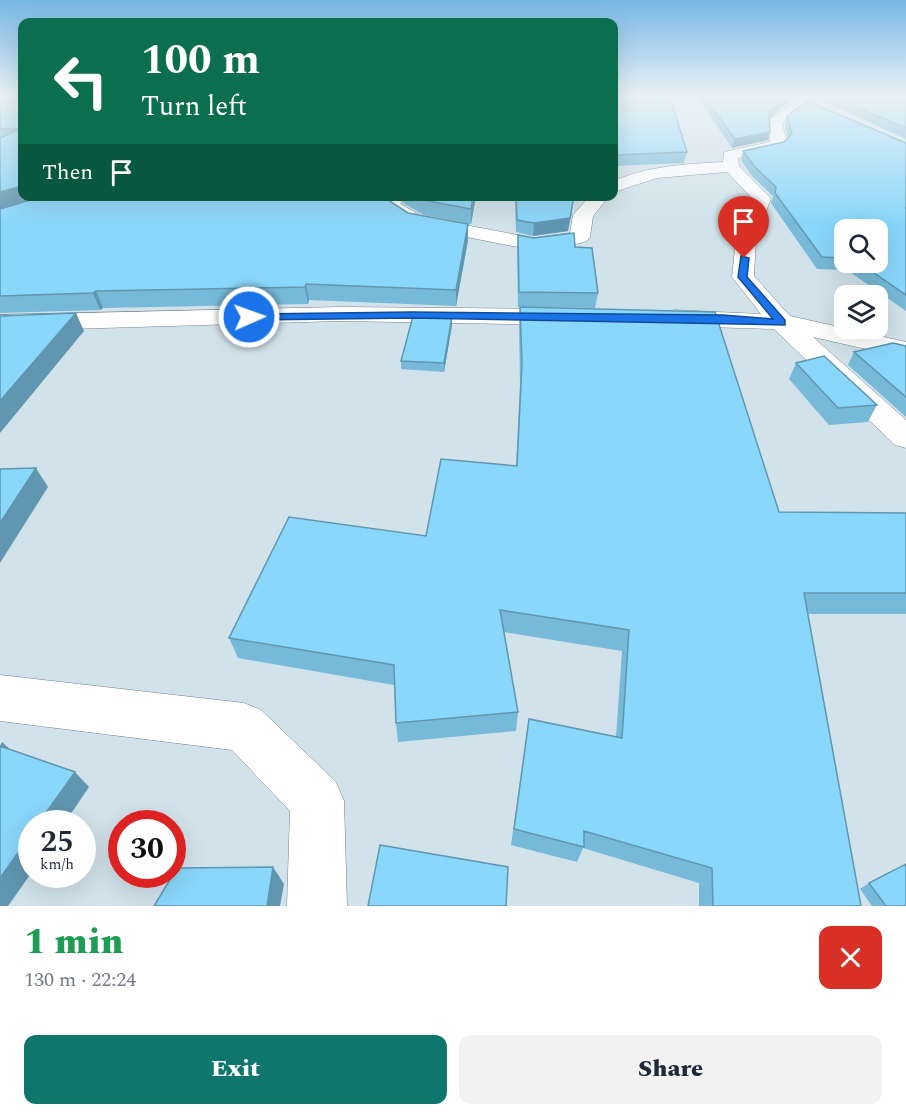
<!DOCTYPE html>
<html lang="en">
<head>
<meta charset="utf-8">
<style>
	body { margin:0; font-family:Spectral,serif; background:#f2f2f3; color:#1f2937; height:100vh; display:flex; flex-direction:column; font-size:22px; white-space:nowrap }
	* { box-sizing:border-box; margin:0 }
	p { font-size:20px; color:#747a83 }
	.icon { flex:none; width:33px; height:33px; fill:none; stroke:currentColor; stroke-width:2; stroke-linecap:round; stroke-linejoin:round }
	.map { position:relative; height:906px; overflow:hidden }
	.sheet { display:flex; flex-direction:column; background:#fff; flex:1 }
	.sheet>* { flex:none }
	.hud { position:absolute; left:18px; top:18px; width:600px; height:183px; border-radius:12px; box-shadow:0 6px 24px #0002; background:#0b6e4f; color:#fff; overflow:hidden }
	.controls { position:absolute; left:834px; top:219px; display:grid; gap:12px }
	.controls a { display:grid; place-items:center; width:54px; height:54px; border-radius:12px; background:#fff; box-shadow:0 6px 24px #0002; font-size:30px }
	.speed { position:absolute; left:18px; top:810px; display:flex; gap:12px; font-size:30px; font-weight:700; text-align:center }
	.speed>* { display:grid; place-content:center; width:78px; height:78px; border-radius:50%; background:#fff; box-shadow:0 6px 24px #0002; line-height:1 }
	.speed small { font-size:15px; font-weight:400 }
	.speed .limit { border:9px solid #d22; background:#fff; color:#111 }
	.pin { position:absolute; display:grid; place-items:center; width:51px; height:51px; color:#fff; margin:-62px -26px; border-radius:50% 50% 50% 0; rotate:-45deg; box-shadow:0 0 6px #0007 }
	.pin .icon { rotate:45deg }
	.me { position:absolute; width:66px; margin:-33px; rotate:88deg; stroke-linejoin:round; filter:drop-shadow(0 0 4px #0008) }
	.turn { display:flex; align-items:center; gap:21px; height:126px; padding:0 24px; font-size:27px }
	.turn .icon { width:78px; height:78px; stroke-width:2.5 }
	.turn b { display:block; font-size:42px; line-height:51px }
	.then { display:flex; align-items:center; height:57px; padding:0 24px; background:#0003; gap:12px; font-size:22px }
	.round { display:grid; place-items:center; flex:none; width:63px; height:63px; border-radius:12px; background:#f2f2f3 }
	.summary { display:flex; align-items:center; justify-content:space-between; height:102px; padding:0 24px }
	h1 { font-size:36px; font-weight:800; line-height:45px; color:#1e9e55 }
	.cta { display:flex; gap:12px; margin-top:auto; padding:12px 24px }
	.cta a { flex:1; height:69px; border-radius:12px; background:#0f766e; color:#fff; font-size:24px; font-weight:800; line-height:69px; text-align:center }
	.cta a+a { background:#f2f2f3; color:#1f2937 }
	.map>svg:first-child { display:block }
</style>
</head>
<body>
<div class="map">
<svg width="906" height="906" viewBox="0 0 906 906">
	<rect width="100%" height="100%" fill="#d1e2ea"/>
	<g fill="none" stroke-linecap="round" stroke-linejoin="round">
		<defs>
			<path id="minor" d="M803 97 807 98 809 101 807 104 782 123 787 143 780 149 738 158 739 166 771 198 756 239 754 276 790 316 906 342V358L813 337 906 420V448L895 445 774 329 674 326 665 323 661 318 665 313 674 310 761 314 732 277 736 239 753 199 727 172 657 178 614 192V181C648 166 685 164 723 162L724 152 770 142 768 122 770 119Z
				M382 196H400L401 204 423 217 533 238 570 233 573 215 590 196H609L593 216 590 237 587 241 562 248 533 250 410 226 385 210Z
				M340 307 565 309 574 312 578 317 574 322 565 325 340 321 0 331V315Z
				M0 675 244 703 261 710 336 782 344 801 347 906H287L290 811 232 750 0 721Z"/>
		</defs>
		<!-- minor casing -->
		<use href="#minor" stroke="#728189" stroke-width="1"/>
		<!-- minor -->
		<use href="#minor" fill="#fff" fill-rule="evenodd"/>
	</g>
	<!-- wall -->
	<path fill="#76b9d8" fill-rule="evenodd" d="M0 97H22V196H41L6 207 383 197 408 213 468 240 456 306 309 300 308 304 103 308 100 310 0 313Z
		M614 97 687 152 684 163 614 166Z
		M697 97H794L769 118 770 132 768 140 732 148Z
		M814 97H906V139Z
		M787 116 906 143V311L847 270 817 269 771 203 773 196 752 176 741 160 743 151 784 142 788 138 785 124ZM844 230 878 262H844Z
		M401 196H476L471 224 424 215 403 203Z
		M515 196H573L572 213 568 231 533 236 516 232Z
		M518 235 575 247 598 293 595 308 524 307 779 512 906 513V614H808L861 906H699V883L583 848 577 862 511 845 529 719 616 737 622 651 504 632 518 712 516 731 398 742 396 723 394 685 238 658 229 638 426 536 516 466 520 384 519 327 520 307H518L517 249Z
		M452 325 444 372 401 369V361Z
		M906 346V417L848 365 854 352Z
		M796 363 877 405 868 422 829 425 789 379Z
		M869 883 906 906H872L860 889Z"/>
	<!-- shaded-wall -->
	<path fill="#6096b0" d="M788 97H794L767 120 769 112Z
		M770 132 768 140 732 148 735 139Z
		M22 186V196H41L0 209V192Z
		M473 196H476L471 224V209Z
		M573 201 568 231 533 236 534 223Z
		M468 224V240L456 306V290Z
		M306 284 309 300 308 304 305 287Z
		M96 291 103 308 100 310 93 293Z
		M76 313 84 331 0 433V401Z
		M452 317V325L444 372V363Z
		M36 468 48 487 0 563V523Z
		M2 742 19 757 0 746Z
		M75 772 89 787 64 824H38Z
		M32 833V872L8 906H0V878Z
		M273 867 284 884 280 906H267Z"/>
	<!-- building -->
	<path fill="#89d7fb" stroke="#6096b0" stroke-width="1.5" d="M0 97H22V186L0 192V138L19 129H0Z
		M614 97H670L687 152 614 155Z
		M704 97H788L769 112 770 132 735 139Z
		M834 97H906V128Z
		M807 101 906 143V208H905H906V295L858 262H878V230H844V258L822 257 775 193 776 187 755 167 743 151 784 142 792 134 787 116Z
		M44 196H382L408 213 468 224 456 290 306 284 305 287 96 291 93 293 0 296V209Z
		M417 196H473L471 209 423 200Z
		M516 196H573V201L570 218 534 223 517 220Z
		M574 233 575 247 592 248 598 293 519 292 518 235 534 238Z
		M520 307 715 312 779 512 906 513V593H804L861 906H713L712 868 584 831V847L514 829 529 719 622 738 629 630 500 610 518 712 396 723 394 665 229 638 289 517 426 536 441 459 517 466 522 363Z
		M76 313 0 401V316Z
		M413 316 452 317 444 363 401 361Z
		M893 343 906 346V397L854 352Z
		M824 356 877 405 838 408 796 363Z
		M36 468 0 523V469Z
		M0 746 75 772 38 824H32V833L0 878Z
		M380 845 508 867 506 906H368Z
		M906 864V906H886L869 883Z
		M273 867 267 906H154L177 868Z"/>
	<!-- sky -->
	<linearGradient id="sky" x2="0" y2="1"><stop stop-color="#77b7e4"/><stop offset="0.43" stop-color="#eaf2f6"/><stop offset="1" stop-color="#eaf2f6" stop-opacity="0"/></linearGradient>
	<rect width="906" height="224" fill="url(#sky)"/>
	<!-- route -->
	<path fill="#1a73e8" stroke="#114b97" stroke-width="1.5" d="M741 256 749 258 747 277 785 320V325L412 318 249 320 244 317 249 314 412 312 723 315 773 319 738 277Z"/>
</svg>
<div class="controls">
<a><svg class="icon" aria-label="search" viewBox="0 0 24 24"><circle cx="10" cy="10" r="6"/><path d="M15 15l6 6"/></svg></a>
<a><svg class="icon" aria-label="layers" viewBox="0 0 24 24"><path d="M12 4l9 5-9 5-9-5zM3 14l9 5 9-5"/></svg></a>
</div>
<div class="speed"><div>25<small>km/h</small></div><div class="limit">30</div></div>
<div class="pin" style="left:744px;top:258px;background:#d93025"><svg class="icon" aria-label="arrive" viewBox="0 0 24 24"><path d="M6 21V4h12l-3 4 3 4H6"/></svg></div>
<svg class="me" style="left:249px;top:317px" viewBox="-20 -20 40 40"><circle r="17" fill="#1a73e8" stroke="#fff" stroke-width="3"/><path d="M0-11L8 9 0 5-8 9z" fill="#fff"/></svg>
<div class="hud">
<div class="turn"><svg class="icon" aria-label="left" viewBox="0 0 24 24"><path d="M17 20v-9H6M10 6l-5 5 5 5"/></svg><div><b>100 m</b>Turn left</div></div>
<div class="then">Then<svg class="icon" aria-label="arrive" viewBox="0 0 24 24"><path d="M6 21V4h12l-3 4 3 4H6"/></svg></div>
</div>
</div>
<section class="sheet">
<div class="summary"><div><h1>1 min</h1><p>130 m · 22:24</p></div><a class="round" style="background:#d93025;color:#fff"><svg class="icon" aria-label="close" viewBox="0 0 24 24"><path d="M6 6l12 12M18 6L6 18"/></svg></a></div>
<div class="cta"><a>Exit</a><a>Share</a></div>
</section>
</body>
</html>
